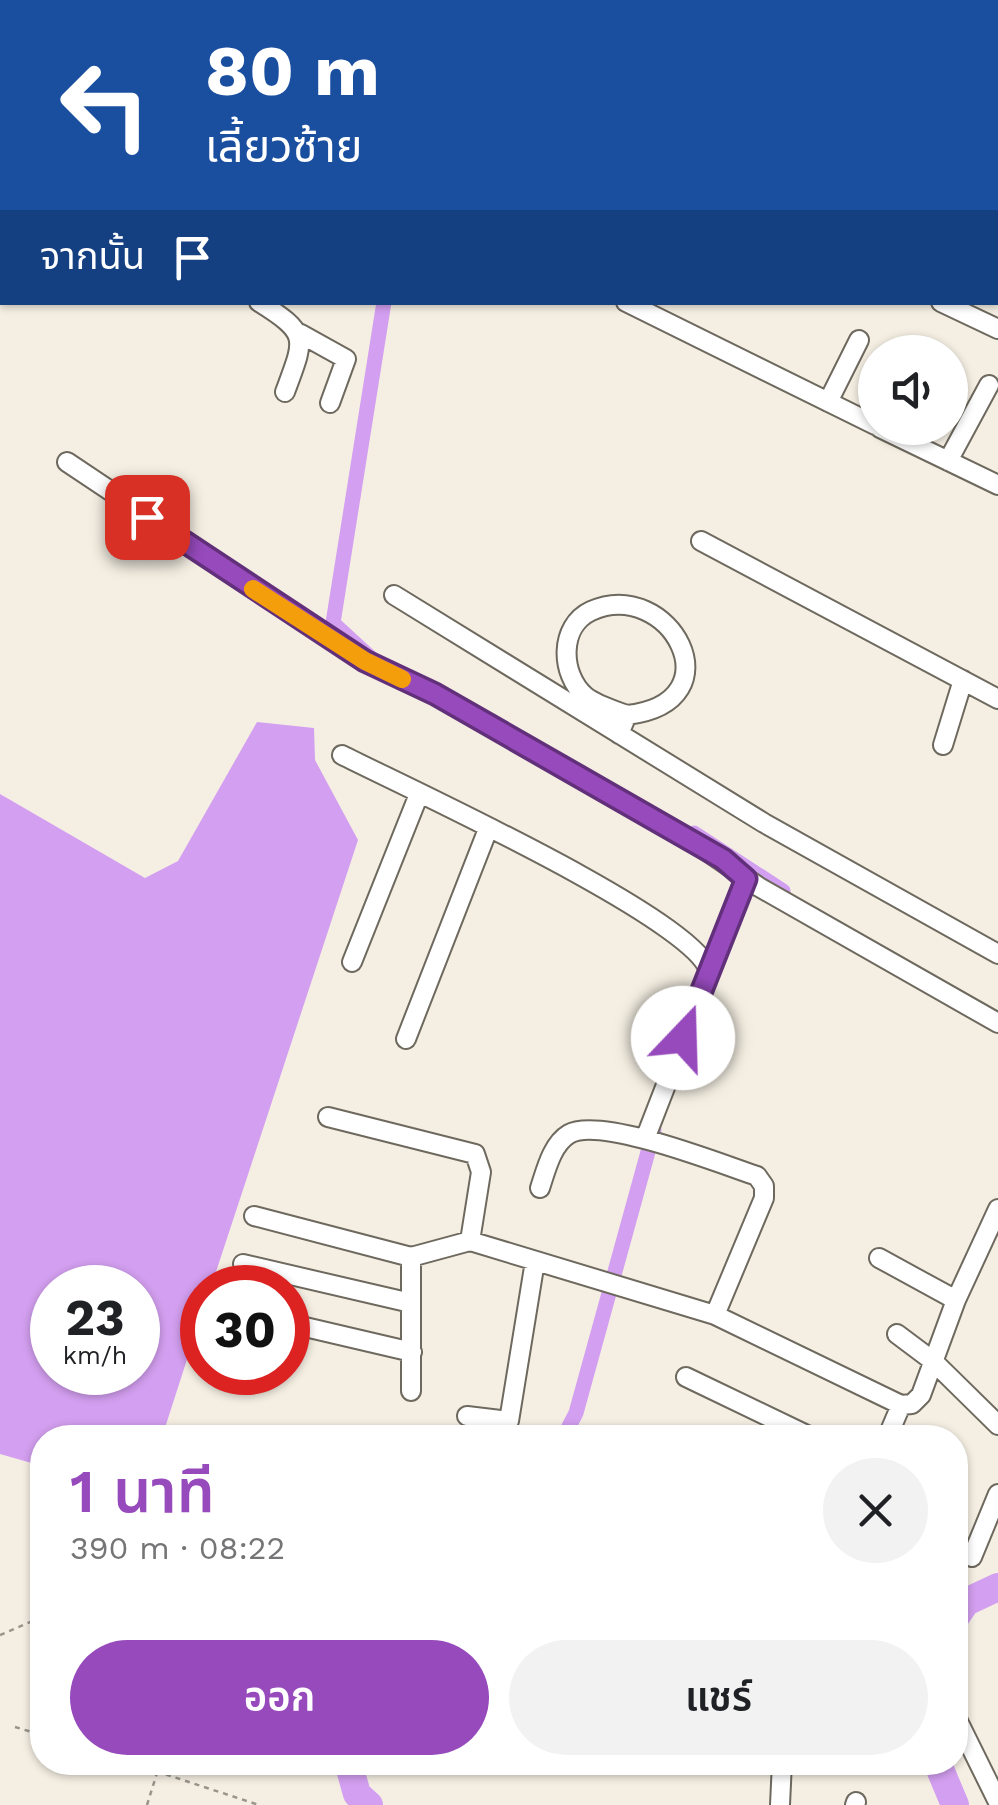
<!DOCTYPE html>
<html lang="th">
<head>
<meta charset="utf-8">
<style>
	body { margin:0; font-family:"Work Sans","Noto Sans Thai",sans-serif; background:#f2f2f2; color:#202124; height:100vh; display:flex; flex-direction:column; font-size:38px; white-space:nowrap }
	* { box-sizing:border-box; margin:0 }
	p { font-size:32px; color:#757577 }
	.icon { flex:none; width:55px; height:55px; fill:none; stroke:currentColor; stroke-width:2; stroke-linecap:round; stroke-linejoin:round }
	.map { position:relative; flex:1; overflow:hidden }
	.drawer { position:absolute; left:30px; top:1425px; width:938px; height:350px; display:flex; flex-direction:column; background:#fff; border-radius:40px; box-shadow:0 2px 8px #0004 }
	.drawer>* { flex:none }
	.banner { position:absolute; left:0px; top:0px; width:1000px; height:305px; box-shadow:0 2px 8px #0004; background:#1a4fa0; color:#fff; overflow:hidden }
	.buttons { position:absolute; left:858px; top:335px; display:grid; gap:20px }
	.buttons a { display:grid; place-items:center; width:110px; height:110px; border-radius:50%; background:#fff; box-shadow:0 2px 8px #0004; font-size:50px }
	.speed { position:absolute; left:30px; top:1265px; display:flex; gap:20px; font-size:50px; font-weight:700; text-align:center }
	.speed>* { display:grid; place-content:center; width:130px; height:130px; border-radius:50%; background:#fff; box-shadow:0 2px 8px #0004; line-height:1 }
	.speed small { font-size:25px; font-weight:400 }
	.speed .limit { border:15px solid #d22; background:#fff; color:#111 }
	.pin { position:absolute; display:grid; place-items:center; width:85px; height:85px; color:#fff; margin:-42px; border-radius:20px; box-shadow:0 5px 15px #0006 }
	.me { position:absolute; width:110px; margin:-55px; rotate:21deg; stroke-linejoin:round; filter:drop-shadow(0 0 8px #0008) }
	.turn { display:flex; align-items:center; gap:35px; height:210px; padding:0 40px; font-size:45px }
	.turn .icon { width:130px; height:130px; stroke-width:2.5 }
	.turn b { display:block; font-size:70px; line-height:85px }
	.then { display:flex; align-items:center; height:95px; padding:0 40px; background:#0003; gap:20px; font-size:38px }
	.round { display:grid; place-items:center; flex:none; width:105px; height:105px; border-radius:52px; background:#f2f2f2 }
	.overview { display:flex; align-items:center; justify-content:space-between; height:170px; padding:0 40px }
	h1 { font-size:60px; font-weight:600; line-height:75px; color:#964abc }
	.button { display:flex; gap:20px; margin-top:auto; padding:20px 40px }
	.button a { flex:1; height:115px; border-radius:60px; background:#964abc; color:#fff; font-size:40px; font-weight:600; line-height:115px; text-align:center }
	.button a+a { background:#f2f2f2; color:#202124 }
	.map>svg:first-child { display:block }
</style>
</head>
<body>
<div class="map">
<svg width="998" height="1805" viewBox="0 0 998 1805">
	<rect width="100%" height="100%" fill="#f5efe3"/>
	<!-- water -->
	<path fill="#d39ff0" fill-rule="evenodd" d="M257 722 314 728 315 760 358 840 211 1287 202 1288V1313L162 1437 42 1438V1466L0 1454V794L145 878 178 861ZM52 1288H138V1372H52Z"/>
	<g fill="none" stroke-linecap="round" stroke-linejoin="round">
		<!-- canal -->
		<path stroke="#d39ff0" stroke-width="15" d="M448 2V0
			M371 658 333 623 384 302
			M694 833 783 891
			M563 1438 576 1413 654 1130"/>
		<!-- river -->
		<path stroke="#d39ff0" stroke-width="28" d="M955 1618 966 1602 998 1587
			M348 1762 357 1794 369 1805
			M937 1762 955 1805"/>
		<defs>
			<path id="minor" d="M608 0 610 2
				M822 0 827 2
				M46 2 49 0
				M116 2 119 0
				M219 2 221 0
				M862 2 863 0
				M0 43 2 41
				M998 79V80
				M0 101 2 100
				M998 178V179
				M259 302C310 334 305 338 285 392
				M626 302 875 425
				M941 302 998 329
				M301 334 346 359 330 403
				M828 402 859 340
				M880 428 998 485
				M948 461 989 385
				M67 462 365 661 435 694 689 839 759 887 998 1023
				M701 541 998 699
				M394 595 764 823 998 954
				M619 734 627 715C613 710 596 705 585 696 560 674 559 626 591 611 669 576 739 702 627 715
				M943 745 963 680
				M342 755C403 786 695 919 709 971
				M352 962 419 794
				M406 1039 488 829
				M328 1117 475 1154 481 1172 470 1241
				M645 1139 746 879
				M540 1188C546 1170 552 1144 569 1134 600 1116 721 1164 757 1176L764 1186V1198L715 1315
				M254 1216 411 1257 470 1241 715 1315 901 1405 912 1404 921 1395 956 1300 998 1209
				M411 1257V1391
				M879 1258 956 1300
				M243 1264 411 1303
				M288 1323 412 1352
				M897 1334 933 1361 998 1425
				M686 1377 813 1438
				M467 1416 509 1421 535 1261
				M887 1438 901 1405
				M972 1557 998 1494
				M955 1715 998 1802
				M780 1805 782 1762
				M855 1805 856 1802"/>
			<path id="highway" d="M4 2 7 0
				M83 2 85 0
				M0 70 2 68"/>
		</defs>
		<!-- minor casing -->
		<use href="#minor" stroke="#6e695e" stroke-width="22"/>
		<!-- highway casing -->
		<use href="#highway" stroke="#d1d1d0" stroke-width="32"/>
		<!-- path -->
		<path stroke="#99958c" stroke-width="2.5" stroke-dasharray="5 5" stroke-linecap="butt" d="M0 1635 42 1617
			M15 1727 42 1735
			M128 1762 259 1805
			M147 1805 157 1773"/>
		<!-- minor -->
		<use href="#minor" stroke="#fff" stroke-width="18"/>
		<!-- highway -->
		<use href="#highway" stroke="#cca344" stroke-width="28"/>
	</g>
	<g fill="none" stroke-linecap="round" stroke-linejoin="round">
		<defs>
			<path id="route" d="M147 517 365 661 435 694 723 859 746 879 683 1038"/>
		</defs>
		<!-- route casing -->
		<use href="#route" stroke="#62307a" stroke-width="25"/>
		<!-- route -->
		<use href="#route" stroke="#964abc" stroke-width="18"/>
		<!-- slow -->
		<path stroke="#f59e0b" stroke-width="18" d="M253 589 365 661 402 679"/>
	</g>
</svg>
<div class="buttons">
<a><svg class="icon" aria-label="sound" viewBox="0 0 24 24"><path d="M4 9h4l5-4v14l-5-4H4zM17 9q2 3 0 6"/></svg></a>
</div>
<div class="speed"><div>23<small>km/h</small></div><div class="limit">30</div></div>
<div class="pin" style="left:147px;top:517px;background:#d93025"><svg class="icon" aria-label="arrive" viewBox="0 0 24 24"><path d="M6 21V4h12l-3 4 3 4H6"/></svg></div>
<svg class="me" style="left:683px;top:1038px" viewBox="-20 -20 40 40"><circle r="19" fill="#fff"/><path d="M0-13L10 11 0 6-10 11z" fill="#964abc"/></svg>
<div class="banner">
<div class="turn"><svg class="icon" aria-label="left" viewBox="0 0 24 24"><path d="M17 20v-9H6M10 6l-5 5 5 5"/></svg><div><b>80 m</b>เลี้ยวซ้าย</div></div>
<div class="then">จากนั้น<svg class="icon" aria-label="arrive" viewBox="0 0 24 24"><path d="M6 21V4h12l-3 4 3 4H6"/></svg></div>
</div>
<section class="drawer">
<div class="overview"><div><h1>1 นาที</h1><p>390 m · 08:22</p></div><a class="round"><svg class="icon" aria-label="close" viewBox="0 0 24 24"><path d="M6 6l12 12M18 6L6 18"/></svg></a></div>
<div class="button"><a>ออก</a><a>แชร์</a></div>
</section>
</div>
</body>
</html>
